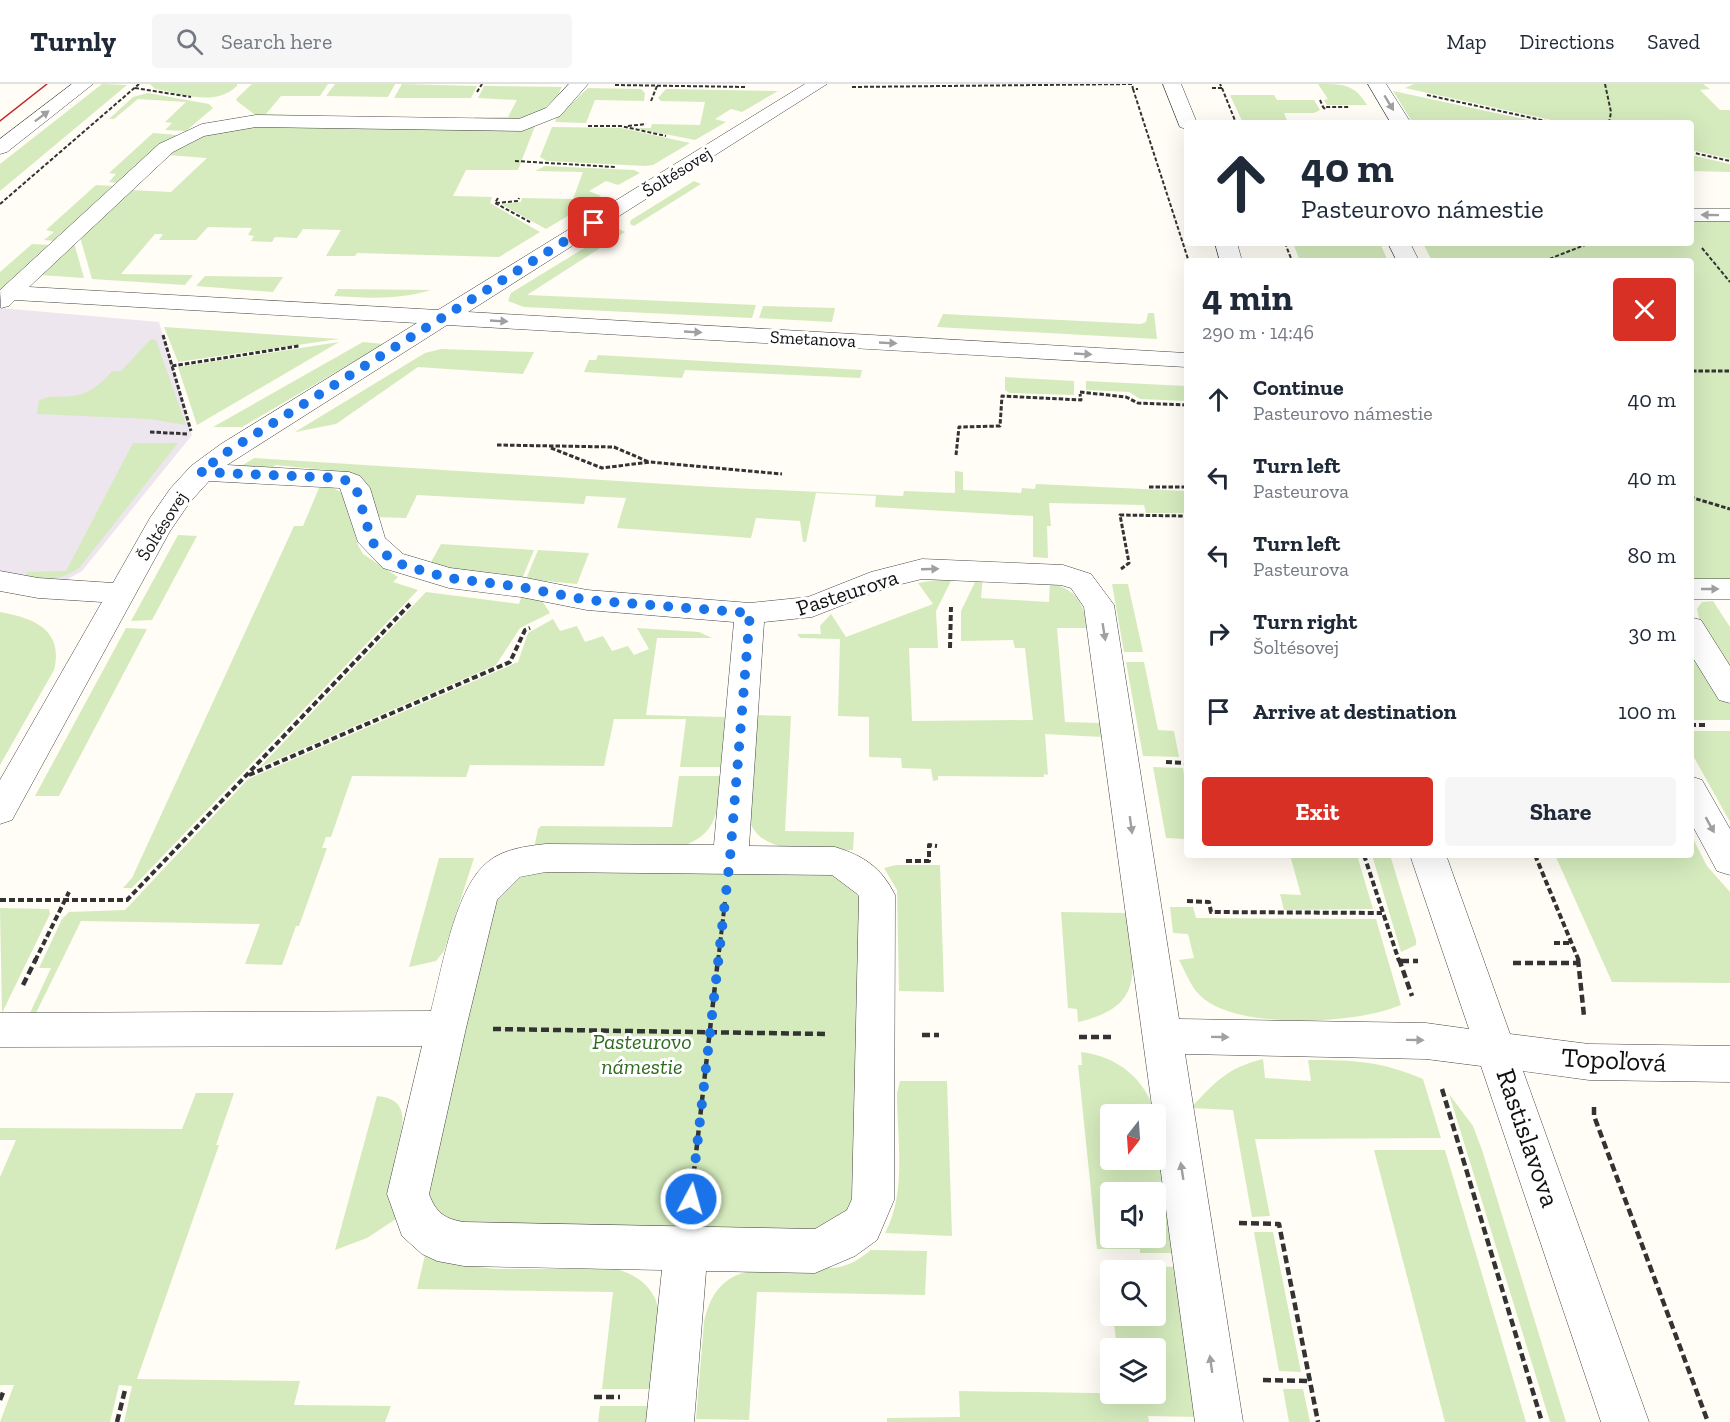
<!DOCTYPE html>
<html lang="en">
<head>
<meta charset="utf-8">
<style>
	body { margin:0; font-family:"Zilla Slab",serif; background:#f6f6f7; color:#1f2937; height:100vh; display:flex; flex-direction:column; font-size:22px; white-space:nowrap }
	* { box-sizing:border-box; margin:0 }
	p { font-size:20px; color:#747a83 }
	.icon { flex:none; width:33px; height:33px; fill:none; stroke:currentColor; stroke-width:2; stroke-linecap:round; stroke-linejoin:round }
	.map { position:relative; flex:1; overflow:hidden }
	.sheet { position:absolute; left:1184px; top:174px; width:510px; height:600px; display:flex; flex-direction:column; background:#fff; border-radius:6px; box-shadow:0 6px 24px #0002 }
	.sheet>* { flex:none }
	.top-card { position:absolute; left:1184px; top:36px; width:510px; height:126px; border-radius:6px; box-shadow:0 6px 24px #0002; background:#fff; color:#1f2937; overflow:hidden }
	.needle { width:39px; rotate:197deg }
	.controls { position:absolute; left:1100px; top:1020px; display:grid; gap:12px }
	.controls a { display:grid; place-items:center; width:66px; height:66px; border-radius:6px; background:#fff; box-shadow:0 6px 24px #0002; font-size:30px }
	.pin { position:absolute; display:grid; place-items:center; width:51px; height:51px; color:#fff; margin:-26px; border-radius:12px; box-shadow:0 3px 9px #0006 }
	.me { position:absolute; width:66px; margin:-33px; rotate:6deg; stroke-linejoin:round; filter:drop-shadow(0 0 4px #0008) }
	.turn { display:flex; align-items:center; gap:21px; height:126px; padding:0 18px; font-size:27px }
	.turn .icon { width:78px; height:78px; stroke-width:2.5 }
	.turn b { display:block; font-size:42px; line-height:51px }
	.round { display:grid; place-items:center; flex:none; width:63px; height:63px; border-radius:6px; background:#f6f6f7 }
	.headline { display:flex; align-items:center; justify-content:space-between; height:102px; padding:0 18px }
	h1 { font-size:36px; font-weight:800; line-height:45px }
	.cta { display:flex; gap:12px; margin-top:auto; padding:12px 18px }
	.cta a { flex:1; height:69px; border-radius:6px; background:#d93025; color:#fff; font-size:24px; font-weight:800; line-height:69px; text-align:center }
	.cta a+a { background:#f6f6f7; color:#1f2937 }
	ul { padding:0; list-style:none }
	li { display:flex; align-items:center; gap:18px; height:78px; padding:0 18px }
	li div { flex:1 }
	li b { display:block; font-size:22px }
	li em { font-style:normal }
	header { display:flex; align-items:center; gap:36px; box-sizing:border-box; height:84px; padding:0 30px; background:#fff; border-bottom:2px solid #e0e1e3 }
	header strong { font-size:28px }
	nav { display:flex; gap:33px; margin-inline-start:auto; font-size:21px }
	.search { width:420px; height:54px; background:#f6f6f7; display:flex; align-items:center; gap:15px; box-sizing:border-box; padding:0 21px; border-radius:6px; color:#747a83; font-size:22px }
	.map>svg:first-child { display:block }
</style>
</head>
<body>
<header>
<strong>Turnly</strong>
<div class="search"><svg class="icon" aria-label="search" viewBox="0 0 24 24"><circle cx="10" cy="10" r="6"/><path d="M15 15l6 6"/></svg>Search here</div>
<nav><a>Map</a><a>Directions</a><a>Saved</a></nav>
</header>
<div class="map">
<svg width="1730" height="1338" viewBox="0 0 1730 1338">
	<rect width="100%" height="100%" fill="#fffdf5"/>
	<!-- industrial -->
	<path fill="#eee6ef" d="M0 224 159 238 192 351 82 487 66 496 0 497Z"/>
	<!-- green -->
	<path fill="#d5ebbd" fill-rule="evenodd" d="M102 0 127 1 0 107V80Z
		M150 0H237V2C215 23 183 10 155 5Z
		M252 0H328L320 12H281L266 30 299 31 296 34H259L237 17 236 15Z
		M335 0H395L388 13 326 12Z
		M402 0 477 2 471 14H394Z
		M1318 0C1344 0 1354 0 1367 21H1327L1324 16 1328 15Z
		M1414 0H1703L1710 5 1700 6 1720 26H1730V75L1691 66 1690 39H1565L1405 4Z
		M484 2 562 3C543 42 510 35 473 37L475 33H508L517 16 478 14Z
		M588 4 641 5 645 9 644 17 595 16 586 39 555 38 557 33Z
		M666 5 778 7 742 28 731 25 715 35 726 38 695 56 634 44H651L652 40 700 41 705 18 661 17 658 14Z
		M1393 7 1542 39H1413Z
		M148 9 209 20 213 24 186 47 165 46 172 39 165 38 186 18 138 15 114 35H109L133 13Z
		M1230 11H1274L1277 16H1314L1320 26 1314 29H1284L1288 39H1243Z
		M535 42 518 86H466L453 112 492 113 490 119 540 148 499 173 357 169 355 172H326L341 146 303 145 297 154 275 153 272 158 251 157 254 152 248 151 252 144 208 143 196 156H159L163 150H155L121 190 193 191 185 201 92 195 80 153 130 106 171 108 207 74 167 71 192 54 243 43Z
		M552 43 621 44 690 59 653 81 645 82 547 77 540 73Z
		M153 49 177 51 118 99 109 98 116 90 109 89Z
		M1691 71 1730 80V88L1691 87Z
		M545 82 634 86 640 89 618 101 606 97 589 107 601 112 546 145 501 120 521 118 522 114 573 115 583 88 535 87Z
		M694 97 701 100 634 142 630 140 631 136Z
		M96 101 114 102 55 157 44 156 54 148 46 146Z
		M1691 131H1730V505H1691L1690 177H1432L1423 159H1690Z
		M617 144 625 148 527 211 756 221 752 234 524 223 508 217 511 209Z
		M74 159 84 194 40 191Z
		M1293 159H1380L1388 177H1300Z
		M32 160 50 161 0 207V188Z
		M205 192 283 193 273 208 196 202Z
		M338 205 431 206C398 216 368 214 334 212Z
		M763 222 835 224 832 238 759 234Z
		M1148 229H1154L1157 255 937 243 943 230 1141 240 1146 238Z
		M164 243 339 255 178 278Z
		M151 255 156 256 186 341 149 335 37 330 39 316C54 310 57 314 72 312 88 311 102 299 112 287H121Z
		M339 258 197 341 178 283Z
		M363 258 384 260 242 343H213Z
		M441 265 534 268 523 290 418 283 336 340 295 348 425 269Z
		M598 271 862 286 860 294 685 286 682 294 584 288 589 276H596Z
		M1005 293 1074 297V311L1009 309 1005 306Z
		M1086 297 1186 302V317L1140 315 1129 308 1086 306Z
		M133 359H178L80 483C63 496 46 497 26 493L27 488 66 487Z
		M254 374 713 403 903 412 904 407 955 409V387L963 388V406L1021 409 1022 404 1035 405 1036 400 1186 407V429H1146L1144 421 1049 419 1051 442H1047L1048 474 1033 473V432L875 423 876 412 816 409 806 458H803L800 437 756 434 751 454 617 444 626 414 586 412 584 420 417 411 406 434 376 433 359 393 327 386 275 381 272 385 240 383Z
		M319 404H333L343 409 358 461 363 470 398 493 393 498 418 506 132 804H123L132 794 294 442H303Z
		M178 451 197 452 152 536 131 537Z
		M441 460 534 466 522 495 478 490 430 480Z
		M538 466 589 469 577 500 526 495Z
		M978 492H983L981 514 1049 518 1050 498C1078 508 1082 516 1088 544H1057L1065 638 1100 639 1102 653 1045 650 1048 691 1044 690V693L938 692V696L933 697 931 685 902 684 901 674 869 673V633L838 632 840 555 800 554 797 550H821L820 542 831 530 846 553 933 520 918 499 953 493 936 527 938 564H909L912 637 1033 636 1025 564H1015L1013 556 961 557V527Z
		M1112 500H1128L1143 568H1124Z
		M426 508 519 520 522 511 541 515 550 529 520 544 496 581 260 683Z
		M1713 517 1730 543V584L1699 534 1697 525 1702 518Z
		M0 528C34 534 64 546 54 586L0 681Z
		M553 535 560 547 577 542 585 558 603 552 612 567 628 562 634 571 649 565 637 544 699 548 712 554H657L646 631 725 633 721 683H680L686 635H614L604 682 470 681 466 693 352 692 331 753H326L322 764H327L299 842H296L282 881 245 880 260 840 81 837 36 929H30L51 884H39L62 835 69 828 125 826 248 695 518 578 528 549Z
		M126 544 147 545 59 712H35Z
		M1690 562 1730 621V636H1691Z
		M1126 578H1144L1158 646 1174 647 1179 673 1143 672Z
		M756 631 791 632 785 747 854 748 853 766C822 765 763 774 750 738Z
		M1691 647H1730V738L1691 668Z
		M1153 683 1183 684 1186 705V755L1166 754Z
		M679 692H720C717 726 720 747 684 762L534 764 538 745 541 742 672 743Z
		M1691 751 1707 782 1730 808V899L1612 898 1555 771H1690Z
		M1290 771H1357L1373 825 1284 826 1280 810 1301 811Z
		M1372 771H1390L1416 856V861L1401 868Z
		M439 774H474L444 867 436 877 409 883Z
		M730 774 870 796 873 1116 840 1157 417 1137 502 784Z
		M896 781H940L944 908 899 907 897 806 884 784Z
		M1170 823H1193L1196 834 1376 835 1401 921C1356 940 1244 946 1204 915 1192 906 1186 889 1179 876L1194 874 1188 850 1173 849Z
		M0 824 49 825 50 830 2 929Z
		M1061 828 1128 829C1133 887 1147 922 1078 938L1077 925 1068 924Z
		M1081 968C1117 972 1146 995 1155 1030H1110V1076H1155V1031L1175 1169H1140V1165H1097L1078 981H1082ZM1110 1108H1155V1154H1110Z
		M1263 975 1265 994 1311 997 1308 976C1354 976 1380 977 1423 995L1441 1054 1255 1055 1270 1132 1252 1133 1233 1026 1191 1024C1215 998 1227 984 1263 975Z
		M900 997H947L952 1152 885 1149C907 1109 897 1053 897 1009Z
		M196 1009H234L216 1061H219L137 1295 300 1297 294 1321 391 1322 385 1338H124L132 1302 119 1301 110 1338H0L14 1301H0V1093L16 1056H0V1044L182 1045Z
		M1449 1010 1473 1042 1482 1066 1566 1338H1550Z
		M377 1012C420 1016 396 1055 394 1081 393 1098 398 1116 399 1133L367 1154 335 1166Z
		M1374 1066H1445L1526 1338H1445Z
		M1254 1148H1273L1301 1288 1279 1287Z
		M871 1166 927 1167 925 1211 757 1208 749 1336 696 1335 704 1238C717 1176 764 1185 815 1184 824 1183 834 1185 843 1182 854 1179 862 1173 871 1166Z
		M426 1167 453 1180 496 1185H617C678 1204 658 1255 653 1305H602L613 1208 417 1205Z
		M1142 1182 1177 1183 1197 1333 1148 1332 1149 1338H887V1334L960 1333 959 1307 1155 1310V1264H1117L1113 1232H1155V1186H1142Z
		M1283 1305H1303L1310 1338H1289Z
		M600 1322H652L650 1338H598Z"/>
	<g fill="none" stroke-linecap="round" stroke-linejoin="round">
		<defs>
			<path id="minor" d="M72 0H93L7 68 0 70V55Z
				M569 0H588L560 32 522 47 256 43 204 52 173 68 29 203 438 226 805 0H827L468 228 1186 269V283L447 241 227 381 349 388 360 392 370 404 385 454 403 470 450 484 521 493 587 506 750 519 808 513 871 488 922 475 1063 481 1091 490 1114 521 1179 935 1426 939 1469 945 1410 771H1446L1510 950 1589 960 1730 962V998L1589 996 1523 987 1649 1338H1601L1481 982 1426 975 1185 970 1243 1338H1195L1084 523 1071 504 1061 501 922 495 889 503 812 533 764 538 749 762 835 763C864 772 881 783 895 811L894 1116 877 1156 855 1172 815 1189 706 1187 694 1338H646L662 1186 464 1182 437 1177 422 1170 402 1152 387 1110 422 962 0 963V929L431 927C442 886 455 802 489 777 504 765 527 762 546 760L714 761 734 538 587 526 521 513 449 504 383 484 358 458 340 404 209 397 190 418 170 447 12 736 0 740V696L102 518 38 514 0 507V487L38 494 113 499 150 434 170 405 191 382 221 360 417 239 15 216 9 222 1 224 0 206 159 60 202 40 256 31 519 35 546 24ZM546 788 832 791 856 809 859 812 852 1115 847 1126 815 1145 464 1138C445 1135 436 1129 429 1110L466 944 497 816 520 793Z
				M1163 0H1181L1197 39H1186V45L1180 43Z
				M1368 0H1386L1411 39H1391Z
				M1690 125H1730V137H1690Z
				M1215 159H1237L1242 177H1220Z
				M1388 159H1410L1419 177H1397Z
				M1690 495H1730V515H1690Z
				M1690 533 1701 536 1730 582V619L1719 616 1690 569Z
				M1690 692 1702 696 1730 745V791L1717 787 1690 737Z"/>
		</defs>
		<!-- minor casing -->
		<use href="#minor" stroke="#444" stroke-width="1"/>
		<!-- path-far3 -->
		<path stroke="#333" stroke-width="2" stroke-dasharray="4 2" stroke-linecap="butt" d="M1605 0 1611 28 1609 39
			M615 1 746 3
			M852 3 1132 0 1133 5H1138
			M135 4 191 13
			M1212 4H1222L1220 0
			M1222 4 1236 39
			M1133 5 1188 175
			M477 8 482 0
			M1427 11 1555 39
			M1320 16 1323 23
			M651 17 657 2
			M1325 25 1323 23H1349
			M588 42H621L666 52
			M628 42 646 40
			M1690 68 1730 77
			M515 77 615 83
			M498 114 495 119 530 138
			M496 119 518 117 519 114
			M0 120 139 0
			M1285 159 1292 177
			M1702 164 1730 198
			M1544 177 1590 159"/>
		<!-- path-far2 -->
		<path stroke="#333" stroke-width="3" stroke-dasharray="4.5 2" stroke-linecap="butt" d="M163 251 191 347
			M172 282 299 262
			M1692 287H1730
			M1080 308 1126 313 1138 319 1186 321
			M150 348 188 350
			M497 361 614 363 649 378
			M551 364 602 384 650 378 782 390
			M956 371 959 343 1000 342 1002 312 1081 316 1080 310
			M1149 403H1186
			M1690 413 1730 425
			M1121 485 1129 479 1120 431 1186 432"/>
		<!-- path-far1 -->
		<path stroke="#333" stroke-width="4" stroke-dasharray="6 3" stroke-linecap="butt" d="M950 564 951 523
			M1690 641H1708
			M1166 678 1186 679
			M249 691 510 578 525 546 530 544
			M1364 771 1399 877
			M1535 771 1579 877
			M906 777H929V761L937 762
			M0 816H127L410 520
			M1187 817 1209 818 1211 828 1382 829
			M1554 859H1572
			M35 877 69 808
			M718 877 725 818"/>
		<!-- path -->
		<path stroke="#333" stroke-width="4.5" stroke-dasharray="8 4" stroke-linecap="butt" d="M1399 875 1412 912
			M1578 875 1584 932
			M1401 877H1418
			M1513 879H1580
			M23 901 36 875
			M493 945 828 950
			M922 951H939
			M1079 953H1115
			M1442 1005 1542 1338
			M1594 1023V1032L1708 1338
			M691 1114 718 875
			M1239 1139 1279 1140 1318 1338
			M1263 1296 1310 1297
			M594 1313H620
			M0 1316 4 1306
			M117 1338 125 1306"/>
		<!-- minor -->
		<use href="#minor" fill="#fff" fill-rule="evenodd"/>
		<!-- tram -->
		<path stroke="#c4262e" stroke-width="1.5" d="M0 37 47 0"/>
	</g>
	<!-- one-way arrows -->
	<defs><path id="oneway-solid" d="M-6-.8H1V-3.2L6.5 0L1 3.2V.8H-6Z" transform="scale(1.5)"/></defs>
	<g fill="#a0a0a0">
		<use href="#oneway-solid" transform="translate(1389 19) rotate(59)"/>
		<use href="#oneway-solid" transform="translate(42 32) rotate(-37)"/>
		<use href="#oneway-solid" transform="translate(1710 131) rotate(-179)"/>
		<use href="#oneway-solid" transform="translate(499 237) rotate(3)"/>
		<use href="#oneway-solid" transform="translate(693 248) rotate(3)"/>
		<use href="#oneway-solid" transform="translate(888 259) rotate(3)"/>
		<use href="#oneway-solid" transform="translate(1083 270) rotate(3)"/>
		<use href="#oneway-solid" transform="translate(930 485) rotate(-2)"/>
		<use href="#oneway-solid" transform="translate(1710 505)"/>
		<use href="#oneway-solid" transform="translate(1104 548) rotate(81)"/>
		<use href="#oneway-solid" transform="translate(1131 741) rotate(82)"/>
		<use href="#oneway-solid" transform="translate(1710 741) rotate(61)"/>
		<use href="#oneway-solid" transform="translate(1220 953) rotate(1)"/>
		<use href="#oneway-solid" transform="translate(1415 956) rotate(1)"/>
		<use href="#oneway-solid" transform="translate(1182 1087) rotate(-99)"/>
		<use href="#oneway-solid" transform="translate(1211 1280) rotate(-98)"/>
	</g>
	<g fill="none" stroke-linecap="round" stroke-linejoin="round">
		<!-- route -->
		<path stroke="#1a73e8" stroke-width="10" stroke-dasharray="0 18" d="M594 139 230 366 200 388 339 394 350 398 356 404 372 458 393 477 409 483 449 494 521 503 587 516 750 529 730 774 691 1115"/>
	</g>
	<g text-anchor="middle" stroke-width="6" stroke-linejoin="round" paint-order="stroke">
		<!-- far-street labels -->
		<g font-size="18" fill="#111" stroke="#fff">
			<text transform="translate(677 88) rotate(-32)" y="6">Šoltésovej</text>
			<text transform="translate(813 255) rotate(3)" y="6">Smetanova</text>
			<text transform="translate(162 442) rotate(-58)" y="6">Šoltésovej</text>
		</g>
		<!-- street labels -->
		<g font-size="22" fill="#111" stroke="#fff">
			<text transform="translate(847 508) rotate(-18)" y="8">Pasteurova</text>
		</g>
		<!-- park labels -->
		<g font-size="22" font-style="italic" fill="#2f6b1f" stroke="#fff">
			<text x="642" y="965">Pasteurovo<tspan x="642" dy="25">námestie</tspan></text>
		</g>
		<!-- near-street labels -->
		<g font-size="27" fill="#111" stroke="#fff">
			<text transform="translate(1614 976) rotate(3)" y="9">Topoľová</text>
			<text transform="translate(1528 1054) rotate(71)" y="9">Rastislavova</text>
		</g>
	</g>
</svg>
<div class="controls">
<a><svg class="needle" viewBox="-14 -14 28 28"><path d="M0-13l5 13h-10z" fill="#e53935"/><path d="M0 13l5-13h-10z" fill="#747a83"/></svg></a>
<a><svg class="icon" aria-label="sound" viewBox="0 0 24 24"><path d="M4 9h4l5-4v14l-5-4H4zM17 9q2 3 0 6"/></svg></a>
<a><svg class="icon" aria-label="search" viewBox="0 0 24 24"><circle cx="10" cy="10" r="6"/><path d="M15 15l6 6"/></svg></a>
<a><svg class="icon" aria-label="layers" viewBox="0 0 24 24"><path d="M12 4l9 5-9 5-9-5zM3 14l9 5 9-5"/></svg></a>
</div>
<div class="pin" style="left:594px;top:139px;background:#d93025"><svg class="icon" aria-label="arrive" viewBox="0 0 24 24"><path d="M6 21V4h12l-3 4 3 4H6"/></svg></div>
<svg class="me" style="left:691px;top:1115px" viewBox="-20 -20 40 40"><circle r="17" fill="#1a73e8" stroke="#fff" stroke-width="3"/><path d="M0-11L8 9 0 5-8 9z" fill="#fff"/></svg>
<div class="top-card">
<div class="turn"><svg class="icon" aria-label="ahead" viewBox="0 0 24 24"><path d="M12 20V5M6 11l6-6 6 6"/></svg><div><b>40 m</b>Pasteurovo námestie</div></div>
</div>
<section class="sheet">
<div class="headline"><div><h1>4 min</h1><p>290 m · 14:46</p></div><a class="round" style="background:#d93025;color:#fff"><svg class="icon" aria-label="close" viewBox="0 0 24 24"><path d="M6 6l12 12M18 6L6 18"/></svg></a></div>
<ul>
<li><svg class="icon" aria-label="ahead" viewBox="0 0 24 24"><path d="M12 20V5M6 11l6-6 6 6"/></svg><div><b>Continue</b><p>Pasteurovo námestie</p></div><em>40 m</em></li>
<li><svg class="icon" aria-label="left" viewBox="0 0 24 24"><path d="M17 20v-9H6M10 6l-5 5 5 5"/></svg><div><b>Turn left</b><p>Pasteurova</p></div><em>40 m</em></li>
<li><svg class="icon" aria-label="left" viewBox="0 0 24 24"><path d="M17 20v-9H6M10 6l-5 5 5 5"/></svg><div><b>Turn left</b><p>Pasteurova</p></div><em>80 m</em></li>
<li><svg class="icon" aria-label="right" viewBox="0 0 24 24"><path d="M7 20v-9h11M14 6l5 5-5 5"/></svg><div><b>Turn right</b><p>Šoltésovej</p></div><em>30 m</em></li>
<li><svg class="icon" aria-label="arrive" viewBox="0 0 24 24"><path d="M6 21V4h12l-3 4 3 4H6"/></svg><div><b>Arrive at destination</b></div><em>100 m</em></li>
</ul>
<div class="cta"><a>Exit</a><a>Share</a></div>
</section>
</div>
</body>
</html>
